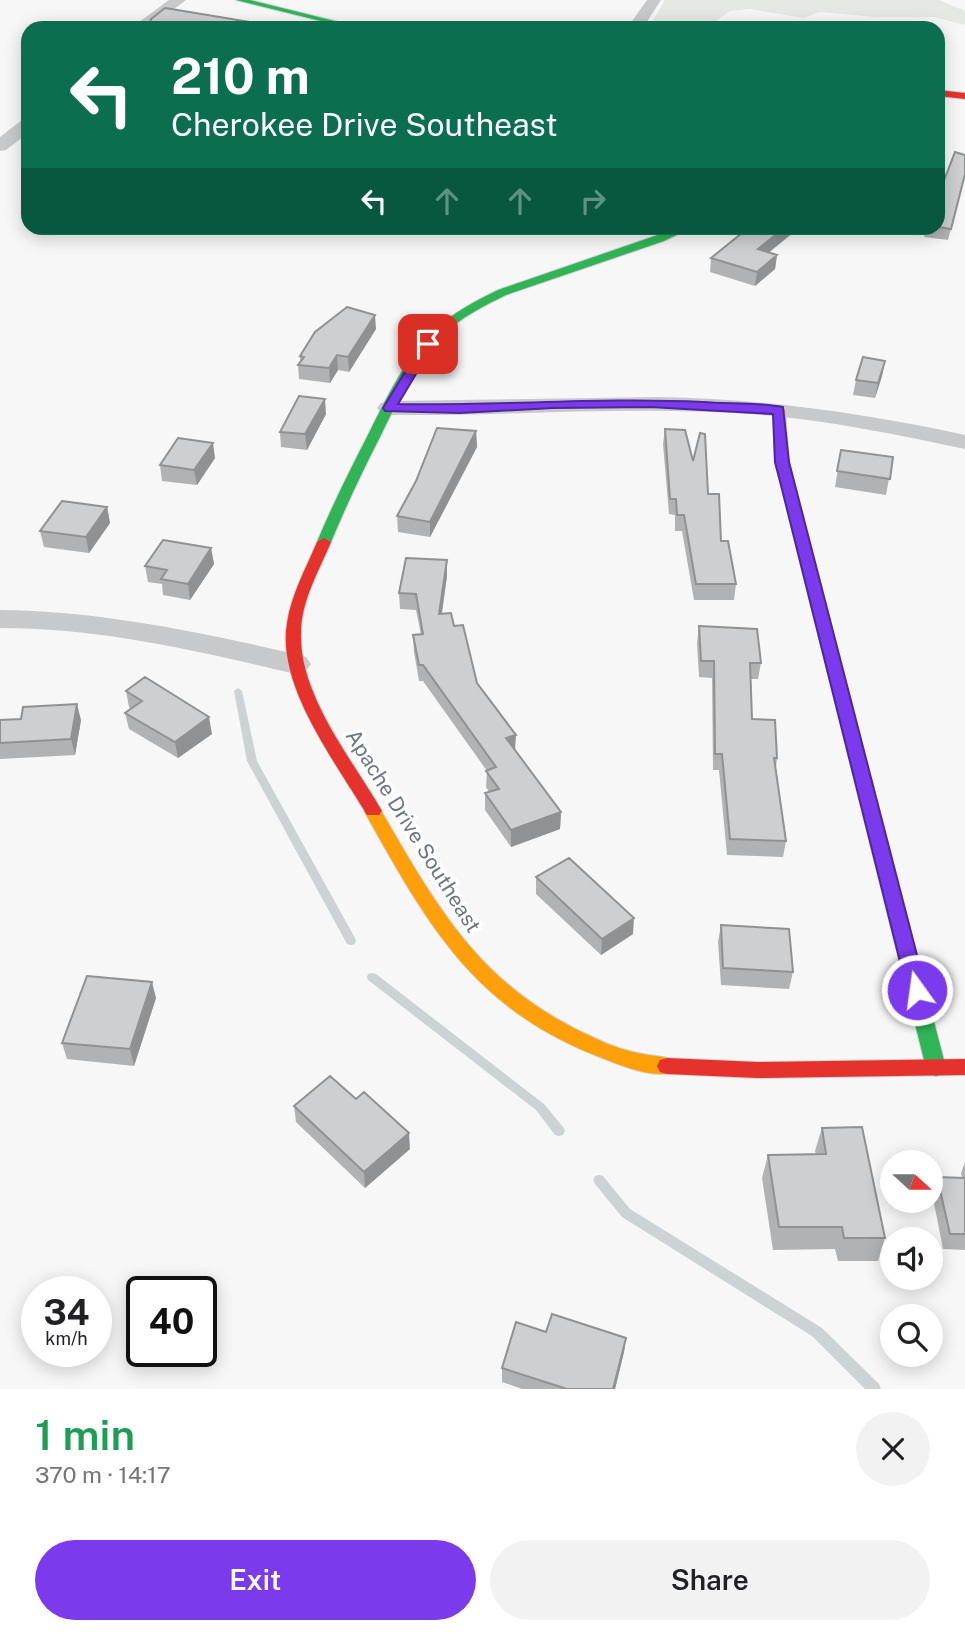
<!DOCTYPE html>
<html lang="en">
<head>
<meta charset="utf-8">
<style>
	body { margin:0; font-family:"Public Sans",sans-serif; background:#f2f2f2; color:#202124; height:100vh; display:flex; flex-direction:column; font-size:26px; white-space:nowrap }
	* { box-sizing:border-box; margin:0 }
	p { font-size:23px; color:#757577 }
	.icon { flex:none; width:38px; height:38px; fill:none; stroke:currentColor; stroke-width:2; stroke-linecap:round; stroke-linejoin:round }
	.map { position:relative; height:1389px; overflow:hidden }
	.panel { display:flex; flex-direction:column; background:#fff; flex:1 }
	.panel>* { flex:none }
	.banner { position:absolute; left:21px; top:21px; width:924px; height:214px; border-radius:21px; box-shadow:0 4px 18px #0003; background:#0b6e4f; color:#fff; overflow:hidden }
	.needle { width:46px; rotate:111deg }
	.controls { position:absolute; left:880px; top:1150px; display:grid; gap:14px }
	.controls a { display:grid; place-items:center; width:63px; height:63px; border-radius:50%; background:#fff; box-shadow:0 4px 18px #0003; font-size:35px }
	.speed { position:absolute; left:21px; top:1276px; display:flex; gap:14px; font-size:35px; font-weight:700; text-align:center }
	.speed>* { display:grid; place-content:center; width:91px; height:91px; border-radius:50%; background:#fff; box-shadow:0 4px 18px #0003; line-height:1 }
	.speed small { font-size:18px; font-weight:400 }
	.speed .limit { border:4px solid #111; border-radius:10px; background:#fff; color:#111 }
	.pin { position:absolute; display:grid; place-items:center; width:60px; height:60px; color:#fff; margin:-30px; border-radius:14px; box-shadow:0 4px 10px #0006 }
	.me { position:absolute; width:77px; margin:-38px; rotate:346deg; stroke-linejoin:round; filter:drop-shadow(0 0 5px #0008) }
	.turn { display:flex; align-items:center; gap:24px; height:147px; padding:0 35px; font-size:32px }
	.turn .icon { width:91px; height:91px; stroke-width:2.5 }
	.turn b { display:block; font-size:49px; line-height:60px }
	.lanes { display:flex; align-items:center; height:66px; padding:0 35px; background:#0003; justify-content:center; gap:35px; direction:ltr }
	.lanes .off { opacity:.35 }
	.round { display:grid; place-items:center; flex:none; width:74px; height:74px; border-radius:37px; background:#f2f2f2 }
	.overview { display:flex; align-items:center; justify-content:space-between; height:119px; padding:0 35px }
	h1 { font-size:42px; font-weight:600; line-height:52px; color:#1e9e55 }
	.button { display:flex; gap:14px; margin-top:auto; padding:14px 35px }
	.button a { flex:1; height:80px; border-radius:42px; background:#7c3aed; color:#fff; font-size:28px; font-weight:600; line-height:80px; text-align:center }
	.button a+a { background:#f2f2f2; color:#202124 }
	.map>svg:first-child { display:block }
</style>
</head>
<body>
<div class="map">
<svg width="965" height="1389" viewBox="0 0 965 1389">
	<rect width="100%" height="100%" fill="#f7f7f7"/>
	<!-- green -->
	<path fill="#e6e8e4" d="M665 0H939L965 11V25L934 17H875L820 12 804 18 750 9 730 11 706 28H671L653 20Z"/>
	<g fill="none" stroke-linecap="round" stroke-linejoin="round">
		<!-- stream -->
		<path fill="#ccd3d5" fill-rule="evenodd" d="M238 688 242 691 257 761 355 938 356 941 355 944 351 945 347 944 247 761 234 691Z
			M372 973 376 974 544 1104 563 1127 565 1131 563 1135 559 1136 555 1135 536 1110 368 980 367 977 368 974Z
			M599 1175 603 1176 630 1209 822 1328 879 1384 881 1389H865L812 1336 622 1217 595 1184 593 1180 595 1176Z"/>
		<defs>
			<path id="fast" d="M236 0H250L363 28H349Z
				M678 228H691L664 241 506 295C484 306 461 317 443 335 415 362 398 401 381 435 363 470 346 506 331 542L329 545H319L317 542C332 506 350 470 368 435 386 399 405 359 434 330 453 313 475 301 498 290Z
				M835 665 843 670 946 1068 943 1074 936 1076 929 1074 926 1068 827 670Z"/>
			<path id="slow" d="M779 406 785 410 789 462 843 670 835 675 827 670 775 462 773 410Z
				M373 805 379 807C439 911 482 989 597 1039 611 1046 627 1051 643 1054 653 1056 664 1056 674 1060L677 1066 674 1072C653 1079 622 1066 602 1058 473 1009 428 925 364 811L367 807Z"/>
			<path id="jam" d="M938 90 965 93V99L938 96Z
				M324 538 331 542C319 571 301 601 301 633 299 695 352 759 382 811L379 815H367C337 764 276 686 287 623 291 595 306 568 317 542Z
				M667 1058 757 1062 965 1059V1075L757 1078 667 1074 660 1072 657 1066 660 1060Z"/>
		</defs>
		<!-- fast casing -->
		<use href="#fast" stroke="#d3d4d5" stroke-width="2"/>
		<!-- slow casing -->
		<use href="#slow" stroke="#d3d4d5" stroke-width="2"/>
		<!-- jam casing -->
		<use href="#jam" stroke="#d3d4d5" stroke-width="2"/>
		<!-- street -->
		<path fill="#c8c9ca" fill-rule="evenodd" d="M169 0H186L149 28H131Z
			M647 0H661L643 28H627Z
			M28 119V133L6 150 0 151V137L22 120Z
			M660 397C764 399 863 413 965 435V449C894 434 823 419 750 414 630 406 509 416 389 415L381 413 377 408 381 403 389 401Z
			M0 610C101 611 198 632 296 654L306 657 311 664 306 671 296 674C198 651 101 628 0 628Z"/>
		<!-- fast -->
		<use href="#fast" fill="#30b455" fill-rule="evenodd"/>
		<!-- slow -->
		<use href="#slow" fill="#ff9f0a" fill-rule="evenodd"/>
		<!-- jam -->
		<use href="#jam" fill="#e5322d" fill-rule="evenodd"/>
	</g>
	<!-- wall -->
	<path fill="#b1b2b3" d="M150 25 281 27 282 28H150Z
		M965 176 948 240 924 237 926 228H938V196Z
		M742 233 769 252 777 255 775 269 755 286 710 272 711 258Z
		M376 329 349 372 338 370 330 383 299 379 298 365 300 362V356Z
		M885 361 882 376 875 398 853 395 856 380Z
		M326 414 307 450 281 447 280 432Z
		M665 429 693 461 708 494 721 541 736 584 734 600H694L682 531H675V515L669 514 663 444Z
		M476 431 477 447 430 537 398 532 397 516Z
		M841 450 893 457 886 495 835 487Z
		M215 458 197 485 162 481 160 465Z
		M107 507 110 523 89 553 44 547 40 531Z
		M211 548 214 564 190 600 163 595 162 584 148 582 145 566Z
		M447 576 442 614 454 626 477 683 515 750 561 812 560 829 511 847 485 810V793L489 792 486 787 487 771 423 681H419L414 652 413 635H421L416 610 400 609 399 593Z
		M699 626 761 663 758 679H751L752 719 777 758 776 768 786 841 783 857 727 855 719 770H713L712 678 699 677 697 643Z
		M126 691 212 734 178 758 129 729 125 713 131 709 129 707Z
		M0 720H81L75 755 0 759Z
		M536 877 633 934 601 955 536 894Z
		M721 925 793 972 789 989 721 985 718 942Z
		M156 998 134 1066 67 1059 62 1043Z
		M356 1099 410 1149 365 1188 296 1122 294 1106Z
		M822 1128 885 1238 878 1261H838L835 1249 773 1250 762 1178 768 1155 816 1154 815 1151Z
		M965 1162V1250L943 1249 932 1193 937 1177 962 1178 961 1173Z
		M546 1332 626 1338 624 1352 615 1389H522L502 1382V1368Z"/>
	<!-- shaded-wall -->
	<path fill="#909192" d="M784 228H799L756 263 758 249Z
		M777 255 775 269 755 286 757 272Z
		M375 315 376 329 349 372 348 357Z
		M337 355 338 370 330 383 329 368Z
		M885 361 882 376 875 398 878 383Z
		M325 399 326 414 307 450 305 434Z
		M476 431 477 447 430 537V522Z
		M213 443 215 458 197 485 194 470Z
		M107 507 110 523 89 553 86 537Z
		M211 548 214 564 190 600 188 584Z
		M447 560V576L439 630V614Z
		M77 704 81 720 75 755 71 739Z
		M209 717 212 734 178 758 175 742Z
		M516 735 515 751 506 738Z
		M561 812 560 829 511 847V830Z
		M634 918 633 934 601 955 602 939Z
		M152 982 156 998 134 1066 130 1049Z
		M409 1133 410 1149 365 1188 364 1172Z
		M626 1338 624 1352 615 1389H613Z"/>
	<!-- building -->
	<path fill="#cecfd0" stroke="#909192" stroke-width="2" d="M165 8 281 27 280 28H166L150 25 151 19Z
		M955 152 965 155V174L951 229 938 227V196Z
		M746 228H784L758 249 777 255 757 272 711 258 742 233Z
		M347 307 375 315 348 357 337 355 329 368 298 365 304 357 300 356 315 332Z
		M863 357 885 361 878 383 856 380Z
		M299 396 325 399 305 434 280 432Z
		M437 428 476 431 430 522 397 516 416 481Z
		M665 429 685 430 693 461 700 433 705 434 708 494H719L721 541H728L736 584H696L684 515H677L676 499H670Z
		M178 438 213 443 194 470 160 465Z
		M841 450 893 457 890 479 837 471Z
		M62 501 107 507 86 537 40 531Z
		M163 540 211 548 188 584 161 579 167 570 145 566Z
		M406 558 447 560 439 614 451 613 454 626 463 625 477 683 516 735 506 738 561 812 511 830 485 793 499 789 486 771 496 767 423 665H419L413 635 423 634 416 594 399 593Z
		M699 626 757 629 761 663H750L752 719 775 720 777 758H774L786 841 730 839 722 754H715L714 661H701Z
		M145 677 209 717 175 742 125 713 142 701 126 691Z
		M77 704 71 739 0 743V720L21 719 23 707Z
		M569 858 634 918 602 939 536 877Z
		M721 925 789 929 793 972 723 968Z
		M87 976 152 982 130 1049 62 1043Z
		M330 1076 356 1099 364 1092 409 1133 364 1172 294 1106Z
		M862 1127 885 1238H844L842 1227H779L768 1155 826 1154 822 1128Z
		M937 1177 965 1178V1234H950Z
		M552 1314 626 1338 613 1389H567L502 1368 516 1322 546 1332Z"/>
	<!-- route -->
	<path fill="#7c3aed" stroke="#51269a" stroke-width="2" d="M428 340 434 344 398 404C500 406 601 397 703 402 729 404 758 402 783 407L789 462 926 990 923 996 917 998 910 996 907 990 781 485 775 462 773 414 650 407 553 408 460 413 385 411 383 408 422 344Z"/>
	<g text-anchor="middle" stroke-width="7" stroke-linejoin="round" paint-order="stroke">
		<!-- street labels -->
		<g font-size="21" fill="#6a7884" stroke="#fff">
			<text transform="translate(413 831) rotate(58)" y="7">Apache Drive Southeast</text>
		</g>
	</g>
</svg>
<div class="controls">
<a><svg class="needle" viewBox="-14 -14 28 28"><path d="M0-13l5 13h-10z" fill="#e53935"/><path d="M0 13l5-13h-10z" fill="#757577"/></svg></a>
<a><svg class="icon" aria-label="sound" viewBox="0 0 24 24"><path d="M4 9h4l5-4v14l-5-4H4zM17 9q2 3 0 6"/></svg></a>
<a><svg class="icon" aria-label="search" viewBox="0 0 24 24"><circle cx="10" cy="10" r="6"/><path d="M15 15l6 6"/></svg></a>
</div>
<div class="speed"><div>34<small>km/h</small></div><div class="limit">40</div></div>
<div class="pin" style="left:428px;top:344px;background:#d93025"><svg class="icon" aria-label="arrive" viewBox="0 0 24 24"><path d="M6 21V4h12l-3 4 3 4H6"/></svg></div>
<svg class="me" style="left:917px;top:990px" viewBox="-20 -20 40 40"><circle r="17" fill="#7c3aed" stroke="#fff" stroke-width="3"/><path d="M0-11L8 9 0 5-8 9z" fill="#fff"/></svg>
<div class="banner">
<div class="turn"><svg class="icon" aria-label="left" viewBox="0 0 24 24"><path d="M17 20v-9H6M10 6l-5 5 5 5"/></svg><div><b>210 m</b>Cherokee Drive Southeast</div></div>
<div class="lanes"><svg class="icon" aria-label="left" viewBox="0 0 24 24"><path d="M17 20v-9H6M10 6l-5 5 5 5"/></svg><svg class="icon off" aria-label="ahead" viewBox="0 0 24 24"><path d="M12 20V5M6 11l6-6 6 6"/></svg><svg class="icon off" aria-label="ahead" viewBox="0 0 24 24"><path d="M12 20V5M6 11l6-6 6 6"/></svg><svg class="icon off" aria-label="right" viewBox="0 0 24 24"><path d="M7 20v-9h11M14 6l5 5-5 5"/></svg></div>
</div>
</div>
<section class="panel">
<div class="overview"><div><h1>1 min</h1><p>370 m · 14:17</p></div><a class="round"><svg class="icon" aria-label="close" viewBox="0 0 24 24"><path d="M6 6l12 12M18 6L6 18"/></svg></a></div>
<div class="button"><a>Exit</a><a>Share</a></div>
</section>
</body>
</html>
